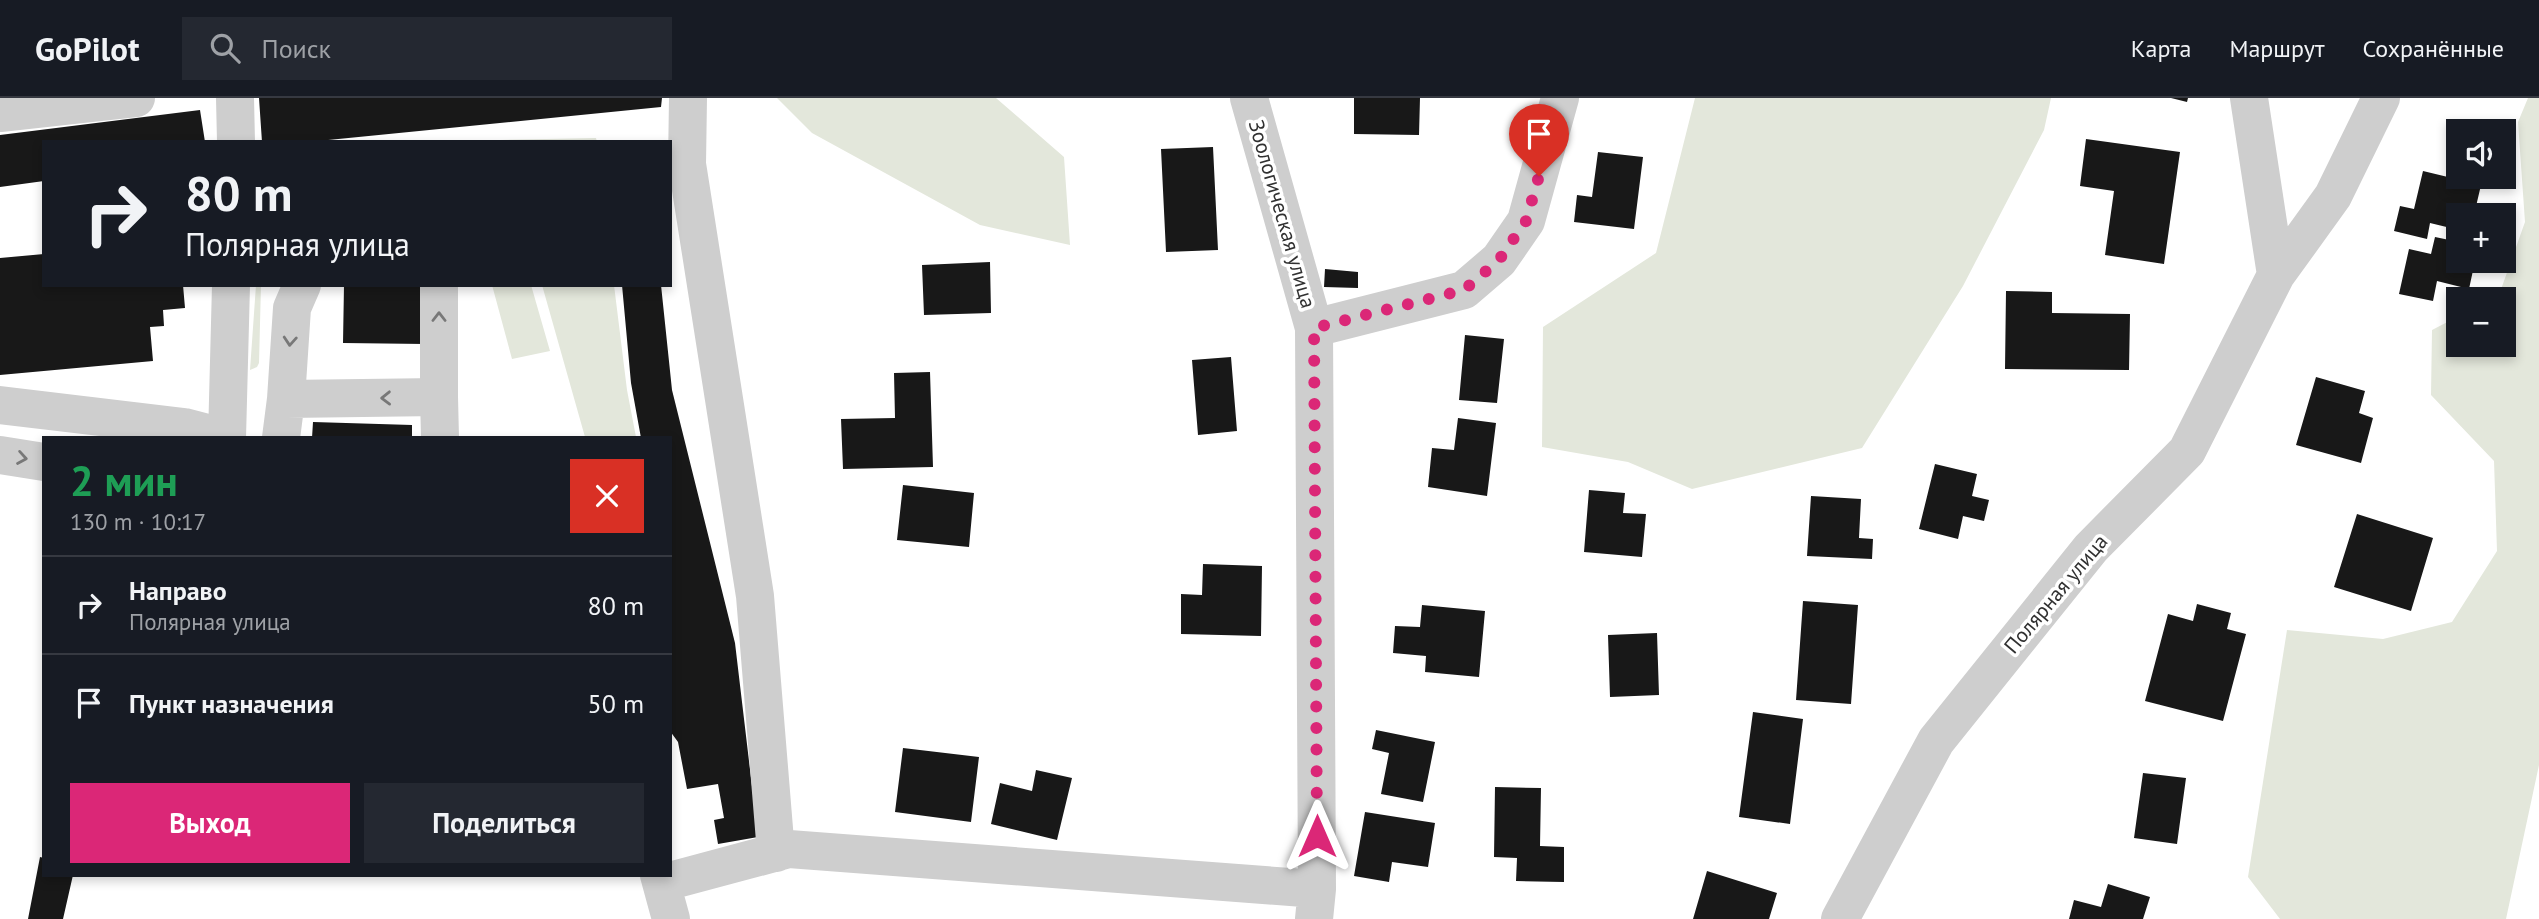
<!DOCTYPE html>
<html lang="ru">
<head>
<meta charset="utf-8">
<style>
	body { margin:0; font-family:"PT Sans",sans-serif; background:#242831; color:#f1f3f6; height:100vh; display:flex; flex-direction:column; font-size:26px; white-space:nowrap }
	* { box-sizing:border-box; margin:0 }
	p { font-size:23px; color:#9ea1a6 }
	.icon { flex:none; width:38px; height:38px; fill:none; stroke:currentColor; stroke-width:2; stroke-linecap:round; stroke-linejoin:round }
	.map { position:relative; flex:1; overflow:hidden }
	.side { position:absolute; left:42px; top:338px; width:630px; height:441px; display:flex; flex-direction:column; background:#171b24; border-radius:0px; box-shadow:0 4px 10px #0003 }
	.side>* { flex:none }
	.top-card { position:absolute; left:42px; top:42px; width:630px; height:147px; border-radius:0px; box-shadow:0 4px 10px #0003; background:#171b24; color:#f1f3f6; overflow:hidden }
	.buttons { position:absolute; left:2446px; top:21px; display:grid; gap:14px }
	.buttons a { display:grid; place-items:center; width:70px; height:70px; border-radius:0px; background:#171b24; box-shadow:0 4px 10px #0003; font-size:35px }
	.pin { position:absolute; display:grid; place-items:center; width:60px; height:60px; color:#fff; margin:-72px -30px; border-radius:50% 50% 50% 0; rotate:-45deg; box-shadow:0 0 7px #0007 }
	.pin .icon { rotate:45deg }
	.me { position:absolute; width:77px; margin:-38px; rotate:0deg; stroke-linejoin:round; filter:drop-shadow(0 0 5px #0008) }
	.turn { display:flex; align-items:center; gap:24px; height:147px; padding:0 28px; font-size:32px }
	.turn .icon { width:91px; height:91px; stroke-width:2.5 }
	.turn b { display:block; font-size:49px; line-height:60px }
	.round { display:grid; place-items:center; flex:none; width:74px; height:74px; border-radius:0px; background:#242831 }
	.head { display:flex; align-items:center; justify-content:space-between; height:119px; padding:0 28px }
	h1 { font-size:42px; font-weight:700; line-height:52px; color:#1e9e55 }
	.primary-button { display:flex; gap:14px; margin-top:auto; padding:14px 28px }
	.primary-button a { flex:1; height:80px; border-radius:0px; background:#db2777; color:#fff; font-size:28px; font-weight:700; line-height:80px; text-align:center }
	.primary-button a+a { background:#242831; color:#f1f3f6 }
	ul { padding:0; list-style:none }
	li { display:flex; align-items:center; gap:21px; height:98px; padding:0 28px; border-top:2px solid #363941 }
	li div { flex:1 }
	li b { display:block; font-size:26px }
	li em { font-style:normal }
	header { display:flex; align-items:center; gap:42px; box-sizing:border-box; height:98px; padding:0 35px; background:#171b24; border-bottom:2px solid #363941 }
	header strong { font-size:33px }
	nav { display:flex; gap:38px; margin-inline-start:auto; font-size:24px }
	.search { width:490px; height:63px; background:#242831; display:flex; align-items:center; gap:18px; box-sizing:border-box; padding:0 24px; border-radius:0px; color:#9ea1a6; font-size:26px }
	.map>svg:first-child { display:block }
</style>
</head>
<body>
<header>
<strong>GoPilot</strong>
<div class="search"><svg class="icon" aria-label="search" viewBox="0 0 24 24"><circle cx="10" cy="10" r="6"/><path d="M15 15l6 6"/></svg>Поиск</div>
<nav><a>Карта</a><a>Маршрут</a><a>Сохранённые</a></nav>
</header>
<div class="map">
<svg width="2539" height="821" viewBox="0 0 2539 821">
	<rect width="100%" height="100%" fill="#fff"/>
	<!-- green -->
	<path fill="#e3e7db" d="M777 0H996L1064 59 1070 147 980 127 812 35Z
		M1695 0H2051L2044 32 1963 188 1862 350 1692 391 1628 364 1542 349 1543 229 1656 155Z
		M2528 0H2539V667L2506 821H2280L2248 779 2287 532 2383 541 2452 524 2497 453 2494 363 2431 297 2432 232 2459 218V247H2504V201H2490L2499 197 2525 124 2518 24Z
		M596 40 597 44 500 42Z
		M256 187H261L259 265 257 269 250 272Z
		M492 187H531L550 253 512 261Z
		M542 187H614L627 292 636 339H585Z"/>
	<!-- building -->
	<path fill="#181818" d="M259 0H662L661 9 308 44H262Z
		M1354 0H1420L1419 37 1354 36Z
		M2171 0H2188L2187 4Z
		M200 12 205 44H44V83L0 89V37Z
		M2086 41 2180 54 2164 166 2105 157 2114 93 2080 88Z
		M1213 49 1218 152 1166 154 1161 51Z
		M1598 54 1643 59 1634 131 1574 124 1577 97 1592 99Z
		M2423 73 2481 87 2474 117H2459V132L2430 125 2427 141 2394 133 2400 108 2414 111Z
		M2435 139 2459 144V163H2475L2469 191 2437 183 2433 203 2399 196 2409 151 2431 156Z
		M44 156V187H183L185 210 163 212 164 228 150 229 153 263 0 277V160Z
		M990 164 991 215 924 217 922 167Z
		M1325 171 1358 174V190L1324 189Z
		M344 187H425V246L343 245Z
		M622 187H661L672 292 735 545 758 739 718 746 714 722 724 720 718 686 687 691 678 644 670 633V340H641L631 285Z
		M2006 193 2052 194V215L2130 216 2129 272 2005 271Z
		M1465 237 1504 241 1497 305 1459 302Z
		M1231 259 1237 333 1198 337 1192 262Z
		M930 274 933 369 843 371 841 321 895 320 894 275Z
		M2316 279 2365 293 2359 315 2373 320 2361 365 2296 347Z
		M1458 320 1496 325 1487 398 1428 389 1432 350 1454 352Z
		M313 324 412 327V340H312Z
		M1935 366 1977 376 1972 398 1989 402 1984 423 1963 418 1958 441 1919 431Z
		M903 387 974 395 969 449 897 442Z
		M1589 392 1625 395 1623 415 1646 416 1642 459 1584 454Z
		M1811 398 1861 401 1859 440 1873 441 1872 461 1807 458Z
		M2357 416 2433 440 2411 513 2334 489Z
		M1203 466 1262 468 1261 538 1181 536V496L1202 497Z
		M1803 503 1858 507 1851 606 1796 602Z
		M2197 506 2231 515 2227 531 2246 536 2223 623 2145 603 2168 516 2193 523Z
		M1422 507 1485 513 1479 579 1425 574 1426 558 1393 555 1395 528 1420 529Z
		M1657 535 1659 597 1610 599 1608 537Z
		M1753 614 1803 621 1790 726 1739 719Z
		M1376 632 1435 644 1423 704 1381 696 1389 655 1372 651Z
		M903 650 979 659 971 724 895 714Z
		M1036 672 1072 680 1057 742 991 726 1000 685 1032 693Z
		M2143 675 2186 680 2177 746 2134 740Z
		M1495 689 1541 690 1540 748 1564 749V784L1516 783 1517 760 1494 759Z
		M1365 714 1435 725 1428 769 1392 764 1389 784 1354 778Z
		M40 759 44 760V777H73L63 821H28Z
		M1707 773 1777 795 1769 821H1693Z
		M2108 786 2150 799 2143 821H2069L2074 802 2101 809Z"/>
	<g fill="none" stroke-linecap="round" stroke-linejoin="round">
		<!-- minor -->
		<path stroke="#cecece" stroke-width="38" d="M235 0 236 44
			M688 0 687 66 755 498 776 755
			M1249 0 1314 230 1317 791 1314 821
			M2249 0 2276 177
			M0 15 136 0
			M439 187V299
			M1314 230 1464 192 1499 162 1526 123 1560 0
			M286 301 292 210 302 187
			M0 307 184 329 226 340
			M227 340 231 187
			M281 340 286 301 439 299 440 340
			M0 357 44 364
			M659 777 671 821
			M662 785 789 751 1317 791
			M1840 821 1936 643 2091 450 2187 353 2276 177 2333 98 2381 0"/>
	</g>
	<!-- one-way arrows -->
	<defs><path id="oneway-chevron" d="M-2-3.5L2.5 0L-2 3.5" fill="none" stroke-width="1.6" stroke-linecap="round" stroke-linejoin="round" transform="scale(1.75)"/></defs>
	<g stroke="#787878">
		<use href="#oneway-chevron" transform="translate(439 219) rotate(-90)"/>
		<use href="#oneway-chevron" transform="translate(290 243) rotate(94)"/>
		<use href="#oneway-chevron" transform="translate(386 300) rotate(179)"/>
		<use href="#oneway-chevron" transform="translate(22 360) rotate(10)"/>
	</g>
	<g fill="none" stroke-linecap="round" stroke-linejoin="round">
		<!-- route -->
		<path stroke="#db2777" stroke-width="12" stroke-dasharray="0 21.6" d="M1317 738 1314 230 1464 192 1499 162 1526 123 1539 78"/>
	</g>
	<g text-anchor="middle" stroke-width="7" stroke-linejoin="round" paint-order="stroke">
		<!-- street labels -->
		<g font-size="21" fill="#313131" stroke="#fff">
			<text transform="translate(1282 116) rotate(74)" y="7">Зоологическая улица</text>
			<text transform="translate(2056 496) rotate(-50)" y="7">Полярная улица</text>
		</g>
	</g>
</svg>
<div class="buttons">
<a><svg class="icon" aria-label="sound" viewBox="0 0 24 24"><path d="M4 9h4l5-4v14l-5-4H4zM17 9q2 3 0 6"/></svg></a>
<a>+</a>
<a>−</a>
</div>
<div class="pin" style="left:1539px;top:78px;background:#d93025"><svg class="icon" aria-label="arrive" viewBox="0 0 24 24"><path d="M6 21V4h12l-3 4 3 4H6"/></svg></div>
<svg class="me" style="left:1317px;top:738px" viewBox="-20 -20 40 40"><path d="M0-17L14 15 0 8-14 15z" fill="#db2777" stroke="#fff" stroke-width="4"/></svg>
<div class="top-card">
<div class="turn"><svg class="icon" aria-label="right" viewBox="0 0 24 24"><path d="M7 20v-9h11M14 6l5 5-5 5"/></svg><div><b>80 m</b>Полярная улица</div></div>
</div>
<section class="side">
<div class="head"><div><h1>2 мин</h1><p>130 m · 10:17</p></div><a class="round" style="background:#d93025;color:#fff"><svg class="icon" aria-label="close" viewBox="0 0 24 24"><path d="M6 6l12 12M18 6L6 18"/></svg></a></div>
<ul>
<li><svg class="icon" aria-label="right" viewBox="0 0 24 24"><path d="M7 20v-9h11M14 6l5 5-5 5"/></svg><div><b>Направо</b><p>Полярная улица</p></div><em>80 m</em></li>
<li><svg class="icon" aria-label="arrive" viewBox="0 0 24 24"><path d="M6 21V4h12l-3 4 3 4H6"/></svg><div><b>Пункт назначения</b></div><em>50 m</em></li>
</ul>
<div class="primary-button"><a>Выход</a><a>Поделиться</a></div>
</section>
</div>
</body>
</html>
